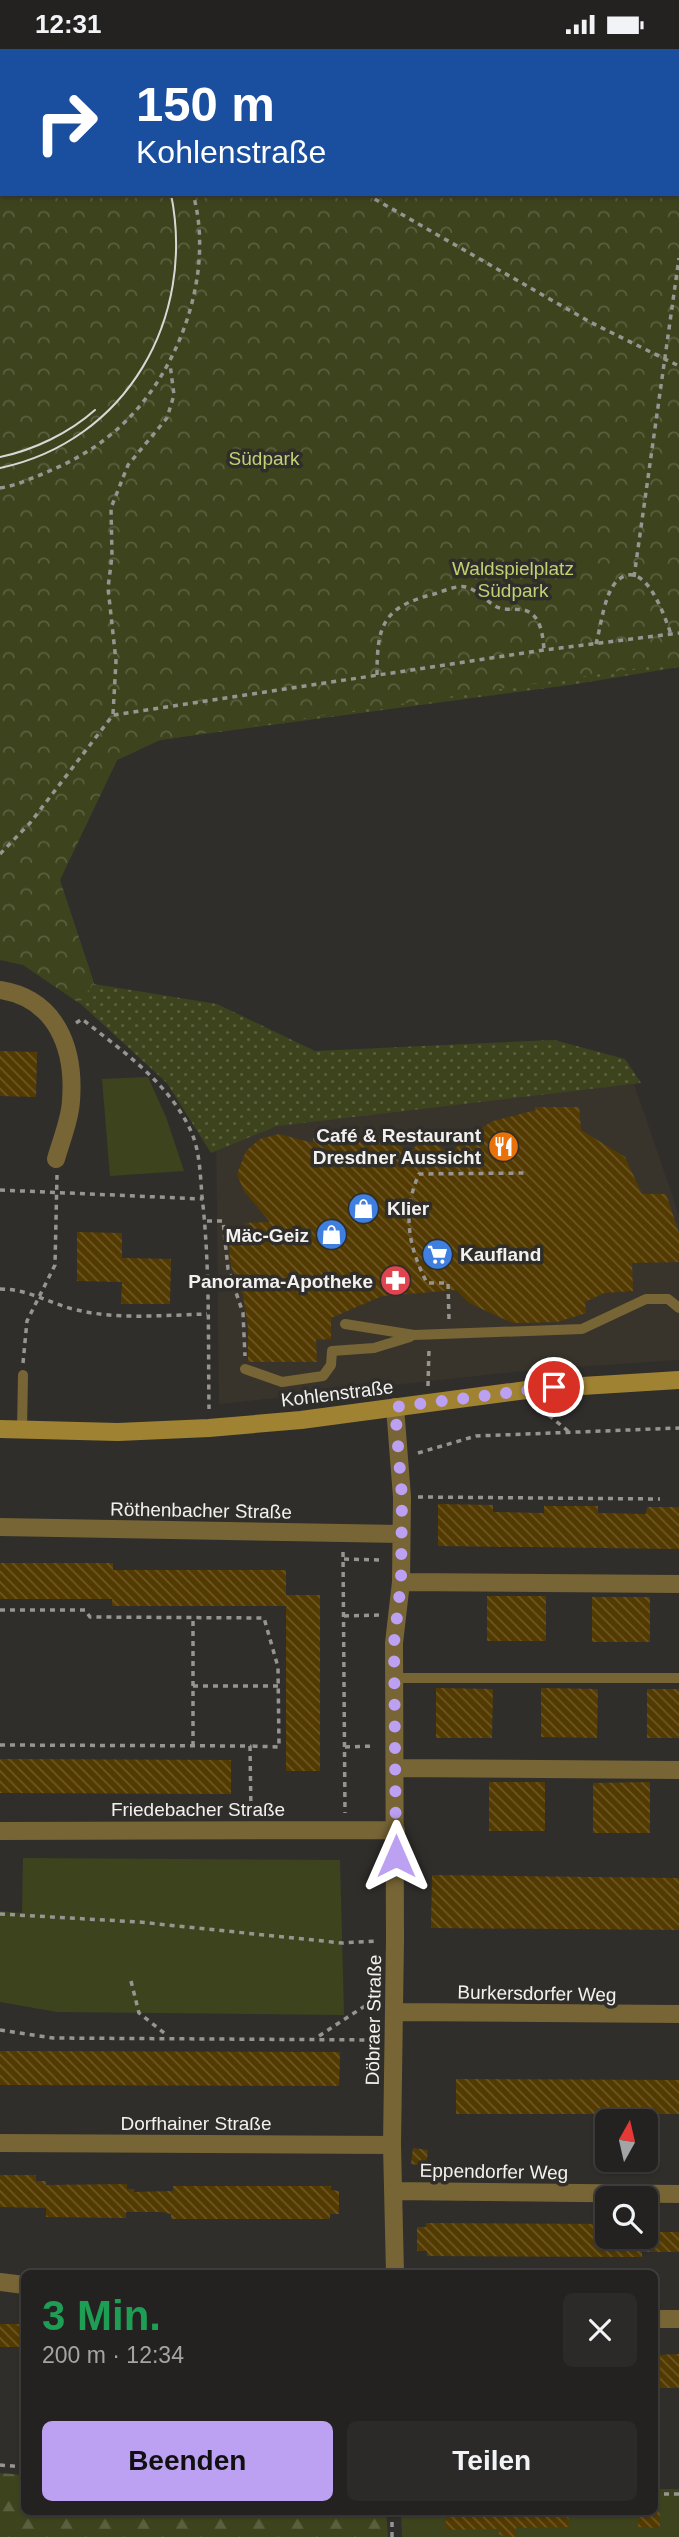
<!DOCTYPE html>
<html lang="de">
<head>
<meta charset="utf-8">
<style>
	body { margin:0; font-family:Arial,sans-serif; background:#2c2a29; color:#f1f3f6; height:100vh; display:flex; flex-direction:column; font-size:26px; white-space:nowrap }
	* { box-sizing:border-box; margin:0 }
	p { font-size:23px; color:#a3a4a5 }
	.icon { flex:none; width:38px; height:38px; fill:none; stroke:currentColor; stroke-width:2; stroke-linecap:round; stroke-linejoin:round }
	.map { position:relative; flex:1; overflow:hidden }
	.sheet { position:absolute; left:21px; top:2221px; width:637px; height:245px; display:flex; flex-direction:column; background:#242220; border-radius:10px; box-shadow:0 2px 5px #0004,0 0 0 2px #413f3e }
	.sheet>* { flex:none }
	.banner { position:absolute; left:0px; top:0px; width:679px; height:147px; box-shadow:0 2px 5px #0004,0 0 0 2px #413f3e; background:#1a4fa0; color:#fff; overflow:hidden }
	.needle { width:46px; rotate:8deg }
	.fabs { position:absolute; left:595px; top:2060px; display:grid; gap:14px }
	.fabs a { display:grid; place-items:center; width:63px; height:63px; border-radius:10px; background:#242220; box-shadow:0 2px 5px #0004,0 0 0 2px #413f3e; font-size:35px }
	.pin { position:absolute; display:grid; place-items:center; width:60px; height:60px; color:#fff; margin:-30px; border:4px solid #fff; border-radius:50%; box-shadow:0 2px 7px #0007 }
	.me { position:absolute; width:77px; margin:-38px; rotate:0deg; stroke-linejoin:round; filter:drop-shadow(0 0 5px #0008) }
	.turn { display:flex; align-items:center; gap:24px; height:147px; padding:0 21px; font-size:32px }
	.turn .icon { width:91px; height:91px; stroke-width:2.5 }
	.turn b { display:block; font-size:49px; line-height:60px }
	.round { display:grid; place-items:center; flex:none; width:74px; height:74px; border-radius:10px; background:#2c2a29 }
	.head { display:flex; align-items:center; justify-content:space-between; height:119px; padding:0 21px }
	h1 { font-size:42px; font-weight:800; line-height:52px; color:#1e9e55 }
	.action { display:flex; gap:14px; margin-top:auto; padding:14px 21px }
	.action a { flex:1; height:80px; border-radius:10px; background:#bca0f2; color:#111; font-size:28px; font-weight:800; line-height:80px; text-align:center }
	.action a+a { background:#2c2a29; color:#f1f3f6 }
	.status { display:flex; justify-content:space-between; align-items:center; height:49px; padding:0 35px; background:#242220; direction:ltr }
	.status svg { height:19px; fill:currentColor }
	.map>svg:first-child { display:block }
</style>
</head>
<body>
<div class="status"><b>12:31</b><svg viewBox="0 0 49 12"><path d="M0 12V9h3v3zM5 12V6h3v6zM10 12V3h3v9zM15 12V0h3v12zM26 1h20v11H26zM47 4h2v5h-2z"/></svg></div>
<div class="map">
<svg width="679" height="2488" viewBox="0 0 679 2488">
	<defs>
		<pattern id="grass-dots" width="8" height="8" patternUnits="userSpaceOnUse" patternTransform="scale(1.75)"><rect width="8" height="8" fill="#3d441d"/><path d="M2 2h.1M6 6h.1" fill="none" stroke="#5a5f3e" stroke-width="1.8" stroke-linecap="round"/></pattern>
		<pattern id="forest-firs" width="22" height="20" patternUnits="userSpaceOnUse" patternTransform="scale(1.75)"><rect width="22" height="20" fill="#3d441d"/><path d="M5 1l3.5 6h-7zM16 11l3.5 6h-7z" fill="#5a5f3e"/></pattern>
		<pattern id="park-crowns" width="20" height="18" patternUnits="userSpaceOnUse" patternTransform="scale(1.75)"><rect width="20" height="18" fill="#3d441d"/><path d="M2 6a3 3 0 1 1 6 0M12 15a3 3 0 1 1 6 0" fill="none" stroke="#5a5f3e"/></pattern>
		<pattern id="building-back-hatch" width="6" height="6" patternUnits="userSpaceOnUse" patternTransform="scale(1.75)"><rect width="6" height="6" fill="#533a00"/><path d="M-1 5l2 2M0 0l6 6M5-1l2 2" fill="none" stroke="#6c5726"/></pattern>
	</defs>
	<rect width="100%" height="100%" fill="#302e2b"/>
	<!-- built -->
	<path fill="#39342b" d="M634 1035 679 1166V1311L530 1321 219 1355 216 1074Z"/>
	<!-- grass -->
	<path fill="url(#grass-dots)" d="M679 559V618L570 636 159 691 117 711 59 831 94 935 217 955 315 1002 554 991 625 1010 641 1034 277 1077 211 1104 167 1034 70 945 0 779 129 643Z"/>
	<!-- forest -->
	<path fill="url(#forest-firs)" d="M0 2424 24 2426V2462H386L388 2488H0Z"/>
	<!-- park -->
	<path fill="url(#park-crowns)" fill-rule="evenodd" d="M0 0H679V613L160 691 117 711 60 831 94 934 79 954 23 916 0 911ZM2 2H677V145H2Z"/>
	<!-- garden -->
	<path fill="#3d441d" d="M148 1028 166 1068 184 1122 110 1127 102 1030Z
		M23 1809 340 1811 344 1966 57 1963 0 1953V1862L22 1864Z
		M655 2440H679V2488H402L401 2462H654Z"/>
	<!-- building -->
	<path fill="url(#building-back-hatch)" d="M0 1002 37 1003 36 1048 0 1047Z
		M535 1058H579L581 1081 625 1108 642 1145H666L679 1184V1213L632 1214 633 1242 604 1244 585 1253 586 1264 557 1273 513 1274 469 1254 456 1241 382 1247 331 1269V1290L316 1291 317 1313H248V1278L243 1246 231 1217 227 1182H246L245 1174 270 1173 244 1142 237 1125 246 1102 260 1090 279 1085 313 1094V1087L402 1086 403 1114 424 1086 450 1105 468 1087 493 1072 536 1061Z
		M77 1183 122 1184V1209L171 1210 170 1255H121L122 1233 77 1232Z
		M438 1455 493 1456V1463L544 1464V1457H598V1464L646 1465 647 1458H679V1500L438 1497Z
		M0 1514H113V1521H286V1546H320V1722H286V1557H112V1550H0Z
		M487 1547H546V1592H487Z
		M592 1548H650V1593H592Z
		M436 1639 493 1640 492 1689H436Z
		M541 1639 598 1640 597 1689 541 1688Z
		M647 1640H679V1689H647Z
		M0 1710 231 1711V1745L0 1744Z
		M489 1733H545V1782H489Z
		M650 1733V1784H593V1734Z
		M432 1826 679 1829V1881L431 1879Z
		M0 2002 340 2003 339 2037 0 2036Z
		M456 2030 679 2031V2065H456Z
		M413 2099 428 2101 426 2117 411 2115Z
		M0 2126H36V2132H46V2136L127 2135V2140H134V2143L173 2142V2137H331V2141L339 2142V2165H330V2170H171V2165L162 2163H126V2169L46 2168V2159L0 2158Z
		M426 2174 607 2175V2188H646V2183H679V2203H642V2208L427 2207V2202H417V2178H426Z
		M0 2275H24V2298H0Z
		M679 2305V2339H654V2306Z
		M446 2462H568L569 2478 516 2479 515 2488 499 2486V2480L446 2481Z
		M639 2462H660V2479L638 2478Z"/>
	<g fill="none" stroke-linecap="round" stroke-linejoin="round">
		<!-- path -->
		<path stroke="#969592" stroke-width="3.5" stroke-dasharray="5 5" stroke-linecap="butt" d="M102 0 104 2
			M577 0 579 2
			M666 2 674 0
			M677 67 679 68
			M366 145 590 273 679 317
			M0 439C14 437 27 431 40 426 67 415 92 402 114 383 177 330 216 226 193 145
			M634 528 679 209
			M596 595C601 577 604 545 617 532 645 506 665 569 671 585
			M377 626C377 576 383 558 434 545 444 542 456 536 466 538 476 540 487 553 497 558 506 562 515 559 524 561 541 565 543 587 544 601
			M113 665 116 612 108 539 112 507 111 459 128 416 167 369 174 346 170 315
			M0 805 30 774 113 666 544 601 679 584
			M76 974 82 970C122 1002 167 1032 190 1080 200 1101 200 1124 202 1147 210 1217 208 1289 209 1360
			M0 1141 203 1150
			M207 1172H223L228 1220 243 1264 245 1307
			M0 1240C29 1240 50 1255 77 1261 118 1271 166 1266 207 1265
			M449 1270 448 1234H427C408 1197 402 1163 419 1125L528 1124
			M23 1314 27 1272 55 1216 57 1126
			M428 1337 429 1299
			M545 1358V1363L568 1382
			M418 1404 476 1387 679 1379
			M418 1448 660 1450
			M343 1503 345 1764
			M344 1510 383 1511
			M0 1561H85L90 1568 264 1569 278 1618 279 1698 250 1697
			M344 1567 380 1566
			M193 1637H280
			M0 1696 250 1697 251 1764
			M193 1697V1569
			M345 1698 375 1697
			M0 1865 139 1873 342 1894 376 1892
			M131 1932 139 1964 168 1987
			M0 1981 53 1989 375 1991
			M319 1987 377 1949
			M0 2416 24 2418
			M654 2445H679
			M392 2488V2462"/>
		<!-- lane -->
		<path stroke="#776536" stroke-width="10" d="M345 1275 414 1286 582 1280 646 1250H668L679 1259
			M245 1320 282 1333 323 1327 331 1316 332 1302 374 1299 410 1288
			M22 1381 23 1326
			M394 1629H679"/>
		<!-- street -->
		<path stroke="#776536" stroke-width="18" d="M0 941C57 950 75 1000 71 1052 70 1071 61 1092 56 1110
			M395 1358 402 1448 401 1533 394 1594 395 1890 392 2096 395 2224
			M0 1478 401 1485
			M401 1533 679 1535
			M395 1719 679 1721
			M0 1782 396 1781
			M395 1963 679 1965
			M0 2094 392 2096
			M393 2142 679 2145
			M0 2233 24 2236
			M654 2270H679"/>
		<!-- secondary -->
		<path stroke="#a08332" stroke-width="18" d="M0 1380 118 1383 209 1379 301 1371 534 1340 679 1331"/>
		<!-- tram -->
		<path stroke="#d8d7d5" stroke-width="2" d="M59 0 61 2
			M74 0 76 2
			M0 408C34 401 69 384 95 361
			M0 419C127 392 196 269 171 145"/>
	</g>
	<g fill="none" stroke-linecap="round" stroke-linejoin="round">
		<!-- route -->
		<path stroke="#bca0f2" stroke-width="12" stroke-dasharray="0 21.6" d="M396 1807 394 1594 401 1533 402 1448 395 1358 554 1338"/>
	</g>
	<!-- icons -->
	<defs>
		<symbol id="restaurant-disc" viewBox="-11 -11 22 22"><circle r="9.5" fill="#e8710a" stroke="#302e2b"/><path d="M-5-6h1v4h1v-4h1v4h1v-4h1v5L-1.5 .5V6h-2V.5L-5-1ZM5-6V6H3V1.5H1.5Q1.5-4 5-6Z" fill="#fff"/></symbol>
		<symbol id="shop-disc" viewBox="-11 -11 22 22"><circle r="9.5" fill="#3f7fe0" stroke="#302e2b"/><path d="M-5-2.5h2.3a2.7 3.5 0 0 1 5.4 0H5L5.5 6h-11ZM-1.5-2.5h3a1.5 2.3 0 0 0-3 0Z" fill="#fff"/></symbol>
		<symbol id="supermarket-disc" viewBox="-11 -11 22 22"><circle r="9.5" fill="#3f7fe0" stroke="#302e2b"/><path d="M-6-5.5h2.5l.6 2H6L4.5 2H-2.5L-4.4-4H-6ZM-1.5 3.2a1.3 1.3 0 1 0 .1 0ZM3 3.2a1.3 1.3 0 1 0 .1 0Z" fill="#fff"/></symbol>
		<symbol id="pharmacy-disc" viewBox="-11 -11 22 22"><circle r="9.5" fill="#e0444e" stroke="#302e2b"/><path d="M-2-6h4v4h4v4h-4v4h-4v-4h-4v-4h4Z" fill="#fff"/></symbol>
	</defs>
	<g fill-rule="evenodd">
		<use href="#restaurant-disc" x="486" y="1080" width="35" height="35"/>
		<use href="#shop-disc" x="346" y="1142" width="35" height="35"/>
		<use href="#shop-disc" x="314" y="1168" width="35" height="35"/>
		<use href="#supermarket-disc" x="420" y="1188" width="35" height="35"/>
		<use href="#pharmacy-disc" x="378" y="1214" width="35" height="35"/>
	</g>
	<g text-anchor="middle" stroke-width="7" stroke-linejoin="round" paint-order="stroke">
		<!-- park labels -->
		<g font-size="19" fill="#c0d271" stroke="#302e2b">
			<text x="264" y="416">Südpark</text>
			<text x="513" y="526">Waldspielplatz<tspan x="513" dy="22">Südpark</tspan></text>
		</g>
		<!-- poi labels -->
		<g font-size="19" font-weight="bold" fill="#f2f1ef" stroke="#302e2b" text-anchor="end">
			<text x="481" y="1093">Café &amp; Restaurant<tspan x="481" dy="22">Dresdner Aussicht</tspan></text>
			<text x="387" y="1166" text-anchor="start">Klier</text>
			<text x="309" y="1193">Mäc-Geiz</text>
			<text x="460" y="1212" text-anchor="start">Kaufland</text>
			<text x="373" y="1239">Panorama-Apotheke</text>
		</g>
		<!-- street labels -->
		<g font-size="19" fill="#f2f1ef" stroke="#302e2b">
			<text transform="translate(337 1344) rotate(-7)" y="7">Kohlenstraße</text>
			<text transform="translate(201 1461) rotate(1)" y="7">Röthenbacher Straße</text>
			<text x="198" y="1767">Friedebacher Straße</text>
			<text transform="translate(537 1944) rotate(1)" y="7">Burkersdorfer Weg</text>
			<text transform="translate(373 1971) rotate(-89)" y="7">Döbraer Straße</text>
			<text x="196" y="2081">Dorfhainer Straße</text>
			<text transform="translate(494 2122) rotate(1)" y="7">Eppendorfer Weg</text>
		</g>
	</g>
</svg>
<div class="fabs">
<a><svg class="needle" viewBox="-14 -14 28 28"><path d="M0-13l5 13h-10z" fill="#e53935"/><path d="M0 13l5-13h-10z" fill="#a3a4a5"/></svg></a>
<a><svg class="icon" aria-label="search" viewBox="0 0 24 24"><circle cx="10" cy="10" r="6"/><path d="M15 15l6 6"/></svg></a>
</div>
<div class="pin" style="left:554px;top:1338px;background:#d93025"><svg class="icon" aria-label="arrive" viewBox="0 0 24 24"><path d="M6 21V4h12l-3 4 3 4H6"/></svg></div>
<svg class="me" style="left:396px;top:1807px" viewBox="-20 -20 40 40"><path d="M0-17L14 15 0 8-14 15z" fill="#bca0f2" stroke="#fff" stroke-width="4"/></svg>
<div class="banner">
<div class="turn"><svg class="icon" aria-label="right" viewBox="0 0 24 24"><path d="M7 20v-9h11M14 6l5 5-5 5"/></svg><div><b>150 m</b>Kohlenstraße</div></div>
</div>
<section class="sheet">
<div class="head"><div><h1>3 Min.</h1><p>200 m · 12:34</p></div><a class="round"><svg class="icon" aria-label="close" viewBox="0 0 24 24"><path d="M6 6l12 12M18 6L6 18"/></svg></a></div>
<div class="action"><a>Beenden</a><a>Teilen</a></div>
</section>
</div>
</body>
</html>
